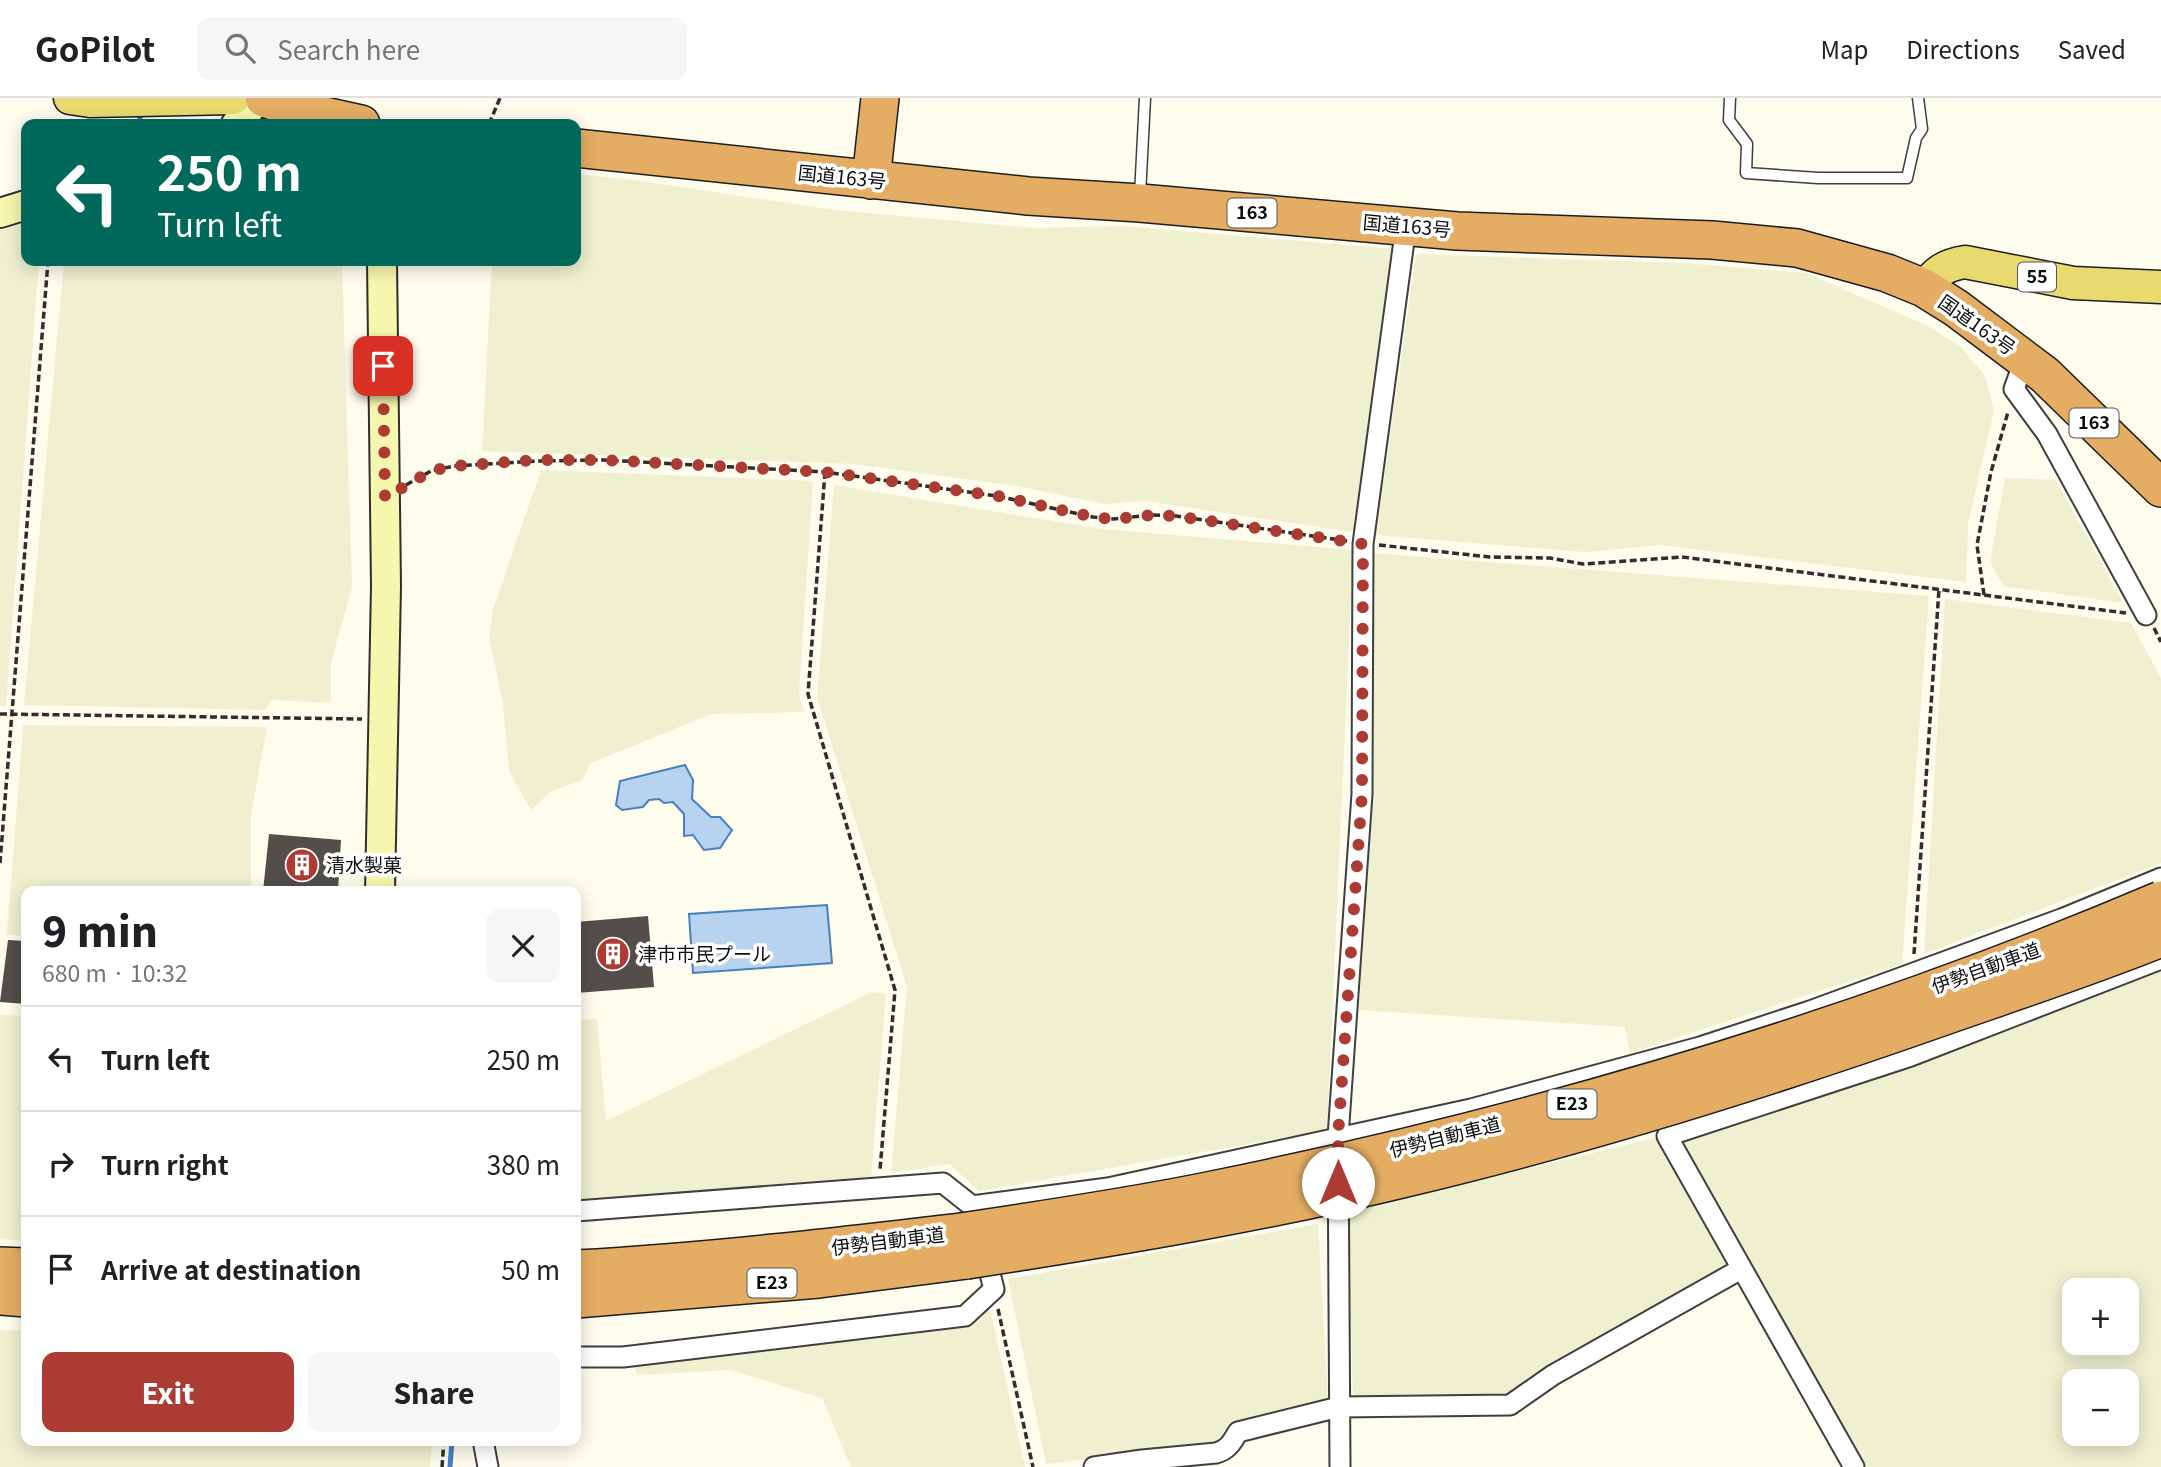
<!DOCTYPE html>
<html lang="en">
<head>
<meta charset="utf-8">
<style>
	body { margin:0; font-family:Georgia,"Noto Sans JP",serif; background:#f6f6f6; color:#202124; height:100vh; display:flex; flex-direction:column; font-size:26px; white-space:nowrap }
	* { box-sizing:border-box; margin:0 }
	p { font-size:23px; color:#757577 }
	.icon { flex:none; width:38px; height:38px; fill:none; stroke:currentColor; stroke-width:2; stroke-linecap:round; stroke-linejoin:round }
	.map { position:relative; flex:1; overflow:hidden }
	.panel { position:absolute; left:21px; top:788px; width:560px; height:560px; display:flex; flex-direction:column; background:#fff; border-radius:14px; box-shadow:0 4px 18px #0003 }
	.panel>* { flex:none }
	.guide { position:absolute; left:21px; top:21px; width:560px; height:147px; border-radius:14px; box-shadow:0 4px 18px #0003; background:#00695c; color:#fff; overflow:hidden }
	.fabs { position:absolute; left:2062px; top:1180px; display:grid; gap:14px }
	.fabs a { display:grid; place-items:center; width:77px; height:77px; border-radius:14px; background:#fff; box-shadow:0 4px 18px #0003; font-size:35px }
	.pin { position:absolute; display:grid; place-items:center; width:60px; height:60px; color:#fff; margin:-30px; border-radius:14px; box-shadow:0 4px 10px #0006 }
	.me { position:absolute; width:77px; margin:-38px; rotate:0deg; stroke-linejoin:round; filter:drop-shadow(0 0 5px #0008) }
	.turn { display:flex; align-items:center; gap:24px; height:147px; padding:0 21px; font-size:32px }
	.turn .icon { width:91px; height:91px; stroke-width:2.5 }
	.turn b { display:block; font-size:49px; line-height:60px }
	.round { display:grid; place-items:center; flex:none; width:74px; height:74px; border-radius:14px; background:#f6f6f6 }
	.headline { display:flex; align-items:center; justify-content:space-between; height:119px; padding:0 21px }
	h1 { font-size:42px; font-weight:800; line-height:52px }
	.cta { display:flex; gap:14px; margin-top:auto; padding:14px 21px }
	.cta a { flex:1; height:80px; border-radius:14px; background:#ac3c33; color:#fff; font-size:28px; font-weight:800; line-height:80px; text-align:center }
	.cta a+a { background:#f6f6f6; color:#202124 }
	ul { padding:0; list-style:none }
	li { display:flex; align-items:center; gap:21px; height:105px; padding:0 21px; border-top:2px solid #e0e0e0 }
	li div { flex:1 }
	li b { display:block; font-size:26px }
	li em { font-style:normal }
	header { display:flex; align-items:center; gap:42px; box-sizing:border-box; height:98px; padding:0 35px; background:#fff; border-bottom:2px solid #e0e0e0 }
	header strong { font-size:33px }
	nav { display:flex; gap:38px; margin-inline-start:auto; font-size:24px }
	.search { width:490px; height:63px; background:#f6f6f6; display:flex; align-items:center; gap:18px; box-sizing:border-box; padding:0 24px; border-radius:14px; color:#757577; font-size:26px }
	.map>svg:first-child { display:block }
</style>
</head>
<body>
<header>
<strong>GoPilot</strong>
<div class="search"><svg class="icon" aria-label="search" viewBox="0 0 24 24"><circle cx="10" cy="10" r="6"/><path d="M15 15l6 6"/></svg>Search here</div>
<nav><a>Map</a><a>Directions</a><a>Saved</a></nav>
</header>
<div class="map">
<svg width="2161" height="1369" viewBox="0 0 2161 1369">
	<rect width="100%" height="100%" fill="#fdfced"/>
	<!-- farmland -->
	<path fill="#eff0cf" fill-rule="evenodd" d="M576 76 641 83 835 112 1035 130 1123 128 1395 151 1353 434 1145 403 1105 406 1017 388 854 366 482 353 492 163H576Z
		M26 117V163H39L6 608H0V125Z
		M1416 156 1683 165 1806 175 1928 228 1961 249 1985 278 1994 312 1968 426 1966 484 1660 447 1585 454 1376 437Z
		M64 163H342L352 489 331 565V605L271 602 266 612 24 607Z
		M541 372 813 383 799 596 804 614 711 616 591 665 582 682 550 694 531 712 509 673 503 605 489 540 493 512Z
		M2005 380 2056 382 2123 505 2003 488 1990 464Z
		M834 387 1101 431 1353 452 1327 1032 979 1093 949 1066 891 1075 907 889 817 599Z
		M1372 455 1929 498 1902 866 1630 955 1625 929 1359 912 1374 660Z
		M1945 501 2131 525 2161 580V765L1924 856Z
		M23 627 267 629 251 716V793H26V838L7 837Z
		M2161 872V1369H1864L1683 1044 1916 968ZM2074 1192H2126V1244H2074ZM2074 1283H2126V1335H2074Z
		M872 894 886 896 871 1080 576 1102V922L597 921 606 1023Z
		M0 917 26 918V1143L0 1141Z
		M1655 1040 1729 1168 1506 1297 1353 1300 1348 1114Z
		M1318 1126 1328 1303 1228 1326 1217 1345 1046 1366 1008 1181Z
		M989 1206 1025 1369H851L822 1300 731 1272 637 1277 634 1266 964 1230 982 1221Z
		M0 1232 26 1233V1342H432L430 1369H0Z"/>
	<!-- water -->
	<path fill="#b7d3ef" stroke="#4680be" stroke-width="2" d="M685 667 693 682 692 701 711 719H720L732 732 720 750 704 752 693 737 684 738V716L673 704 664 705 659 701 649 702 643 709 622 712 616 707 620 683Z
		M827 807 832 865 693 875 689 816Z"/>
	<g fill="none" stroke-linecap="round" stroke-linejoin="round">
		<!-- stream -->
		<path stroke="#4680be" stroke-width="5" d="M139 18 142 26
			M3 100 26 93
			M450 1369 452 1342"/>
	</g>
	<!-- building -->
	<path fill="#534e49" d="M269 736 341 742 338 793H263Z
		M648 818 654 889 576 895V824Z
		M8 842 26 843V906L0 904Z"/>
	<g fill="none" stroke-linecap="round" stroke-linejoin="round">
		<defs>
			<path id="lane" d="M1730 0 1729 22 1747 46 1746 75 1818 80H1907L1916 40 1922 31 1918 0
				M1140 97 1145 0"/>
			<path id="street" d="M2025 261 2014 291 2047 336 2146 517
				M972 1108 1108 1090 1471 1011 1700 949 1810 913 2064 820 2161 780
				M576 1113 943 1085 972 1108 976 1120
				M576 1259H623L965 1218 994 1191 984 1153
				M483 1342 488 1369
				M1094 1369 1142 1362 1216 1355C1228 1352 1232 1344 1238 1334L1339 1309 1510 1307 1553 1277 1741 1171
				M1340 1369 1338 1039 1362 696 1363 446 1406 128
				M1854 1369 1667 1038 1911 958 2161 861"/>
			<path id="secondary" d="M236 26 260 0
				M0 115 26 107
				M380 793 386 488 382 163"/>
			<path id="primary" d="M70 0 90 3 233 0
				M1924 190C1936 174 1945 167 1965 164L2073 185 2161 189"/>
			<path id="highway" d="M264 0 306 14 361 26
				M576 50 1028 98 1140 105 1457 133 1712 142 1797 150 1887 175 1924 190 1956 210 2045 277 2161 390
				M871 82 880 0
				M0 1168 26 1169
				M576 1171C705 1164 833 1149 961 1134
				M0 1198 26 1200
				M576 1201 819 1181 967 1162"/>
		</defs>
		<!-- lane casing -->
		<use href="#lane" stroke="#3f3f3f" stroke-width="13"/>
		<!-- street casing -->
		<use href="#street" stroke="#3f3f3f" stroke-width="23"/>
		<!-- secondary casing -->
		<use href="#secondary" stroke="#2e2e2e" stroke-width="32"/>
		<!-- primary casing -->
		<use href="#primary" stroke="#1d1d1d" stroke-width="35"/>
		<!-- highway casing -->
		<use href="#highway" stroke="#1d1d1d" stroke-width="40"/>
		<!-- path -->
		<path stroke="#2e2e2e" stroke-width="3.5" stroke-dasharray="7 3.5" stroke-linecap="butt" d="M489 26 500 0
			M825 374 808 596 895 892 880 1072
			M406 387 431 373 454 368 537 363 604 362 825 374 997 398 1093 419 1113 421 1152 417 1176 418 1347 443
			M1379 447 1490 459 1550 460 1583 466 1682 459 2126 515
			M1984 497 1977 447 1991 374 2008 314
			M2154 530 2161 544
			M0 616 362 621
			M0 765 48 163
			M1914 856 1939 491
			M998 1211 1033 1369
			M442 1369 444 1342"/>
		<!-- lane -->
		<use href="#lane" stroke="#fff" stroke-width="10"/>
		<!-- street -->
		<use href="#street" stroke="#fff" stroke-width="19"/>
		<!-- secondary -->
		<use href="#secondary" stroke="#f6f6ae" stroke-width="28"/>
		<!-- primary -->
		<use href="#primary" stroke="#e9da70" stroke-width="32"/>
		<!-- highway -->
		<use href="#highway" stroke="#e4ad63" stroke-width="37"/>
		<defs>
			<path id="highway-bridge" d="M961 1134C1042 1122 1123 1110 1203 1094 1529 1028 1855 932 2161 802
				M967 1162C1117 1139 1267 1114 1414 1078 1598 1034 1778 977 1956 914 2025 890 2094 867 2161 840"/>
		</defs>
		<!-- highway-bridge casing -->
		<use href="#highway-bridge" stroke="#1d1d1d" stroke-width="40" stroke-linecap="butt"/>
		<!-- highway-bridge -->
		<use href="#highway-bridge" stroke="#e4ad63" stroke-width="37"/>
	</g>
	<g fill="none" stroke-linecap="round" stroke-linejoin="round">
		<!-- route -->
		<path stroke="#ac3c33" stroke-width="12" stroke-dasharray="0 21.6" d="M383 268 385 400 431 373 454 368 537 362H604L825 374 998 398 1093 419 1113 421 1152 417 1176 418 1363 446 1362 696 1338 1039V1085"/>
	</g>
	<!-- icons -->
	<defs>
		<symbol id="building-disc" viewBox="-11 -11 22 22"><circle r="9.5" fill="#ac3c33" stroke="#fff"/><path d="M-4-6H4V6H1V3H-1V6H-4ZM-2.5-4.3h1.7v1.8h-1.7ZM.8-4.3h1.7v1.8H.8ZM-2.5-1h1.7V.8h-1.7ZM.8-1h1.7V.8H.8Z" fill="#fff"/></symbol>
	</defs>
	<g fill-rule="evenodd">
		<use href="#building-disc" x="283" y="748" width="38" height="38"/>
		<use href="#building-disc" x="594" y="837" width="38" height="38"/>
	</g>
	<g text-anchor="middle" stroke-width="7" stroke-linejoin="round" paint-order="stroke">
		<!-- shield labels -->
		<g fill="#fff" stroke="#555" stroke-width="2">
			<rect x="1227.5" y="100.5" width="49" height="29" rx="5"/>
			<rect x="2018" y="164.5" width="38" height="29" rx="5"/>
			<rect x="2069.5" y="310.5" width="49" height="29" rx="5"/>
			<rect x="1547.5" y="991.5" width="49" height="29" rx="5"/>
			<rect x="747.5" y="1170.5" width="49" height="29" rx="5"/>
		</g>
		<g font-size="18" font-weight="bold" fill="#0c0c0c">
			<text x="1252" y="121">163</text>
			<text x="2037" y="185">55</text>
			<text x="2094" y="331">163</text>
			<text x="1572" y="1012">E23</text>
			<text x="772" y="1191">E23</text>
		</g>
		<!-- street labels -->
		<g font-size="19" fill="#0c0c0c" stroke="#fff">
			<text transform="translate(842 79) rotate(6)" y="7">国道163号</text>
			<text transform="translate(1407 128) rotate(5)" y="7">国道163号</text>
			<text transform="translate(1977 227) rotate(35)" y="7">国道163号</text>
			<text transform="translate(1986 870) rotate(-20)" y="7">伊勢自動車道</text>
			<text transform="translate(1445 1039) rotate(-14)" y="7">伊勢自動車道</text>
			<text transform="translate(888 1143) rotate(-7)" y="7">伊勢自動車道</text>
		</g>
		<!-- poi labels -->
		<g font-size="19" fill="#0c0c0c" stroke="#fff" text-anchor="start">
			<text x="326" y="774">清水製菓</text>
			<text x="638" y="863">津市市民プール</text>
		</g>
	</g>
</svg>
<div class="fabs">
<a>+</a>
<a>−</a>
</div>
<div class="pin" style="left:383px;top:268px;background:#d93025"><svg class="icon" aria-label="arrive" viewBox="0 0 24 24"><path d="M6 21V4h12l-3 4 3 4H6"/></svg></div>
<svg class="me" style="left:1338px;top:1085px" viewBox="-20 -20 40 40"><circle r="19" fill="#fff"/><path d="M0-13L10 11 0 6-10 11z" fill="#ac3c33"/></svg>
<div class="guide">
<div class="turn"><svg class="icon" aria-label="left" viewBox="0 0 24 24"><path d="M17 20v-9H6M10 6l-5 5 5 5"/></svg><div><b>250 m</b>Turn left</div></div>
</div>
<section class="panel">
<div class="headline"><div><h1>9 min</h1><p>680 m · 10:32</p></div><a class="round"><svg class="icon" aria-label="close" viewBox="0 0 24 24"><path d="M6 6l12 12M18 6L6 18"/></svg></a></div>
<ul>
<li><svg class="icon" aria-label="left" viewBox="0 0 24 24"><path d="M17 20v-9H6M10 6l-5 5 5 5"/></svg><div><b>Turn left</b></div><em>250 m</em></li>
<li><svg class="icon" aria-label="right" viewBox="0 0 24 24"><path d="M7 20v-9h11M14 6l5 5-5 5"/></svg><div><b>Turn right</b></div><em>380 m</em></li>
<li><svg class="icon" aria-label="arrive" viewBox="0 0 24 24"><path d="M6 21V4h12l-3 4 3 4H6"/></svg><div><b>Arrive at destination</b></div><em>50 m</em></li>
</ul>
<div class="cta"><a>Exit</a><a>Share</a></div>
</section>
</div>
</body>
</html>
